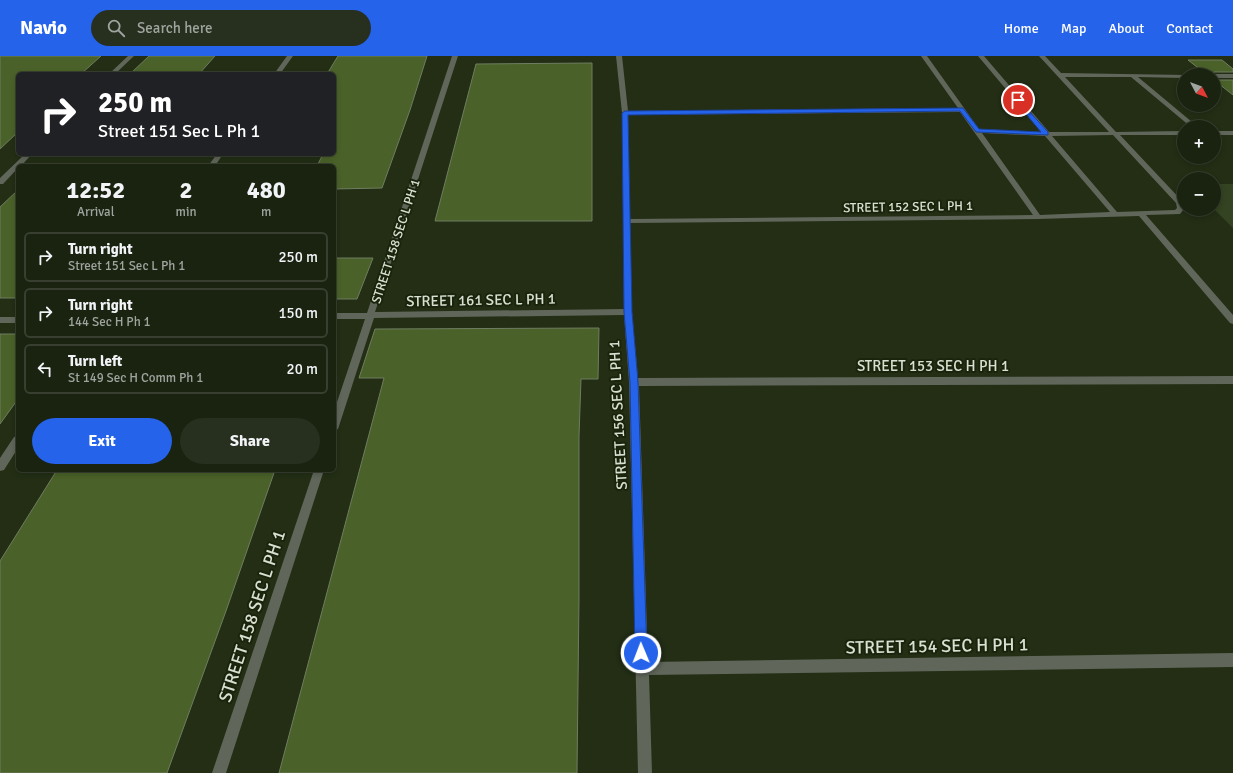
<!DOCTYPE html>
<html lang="en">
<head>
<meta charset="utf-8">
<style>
	body { margin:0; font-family:Signika,sans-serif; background:#272f1e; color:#f1f3f6; height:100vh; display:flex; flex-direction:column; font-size:15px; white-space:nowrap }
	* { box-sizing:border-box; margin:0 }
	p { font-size:13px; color:#9fa49f }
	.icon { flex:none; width:22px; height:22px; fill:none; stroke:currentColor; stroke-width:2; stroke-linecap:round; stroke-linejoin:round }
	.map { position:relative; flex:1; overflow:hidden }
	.sheet { position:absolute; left:16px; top:108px; width:320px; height:308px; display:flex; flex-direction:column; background:#1a2210; border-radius:6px; box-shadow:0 2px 6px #0003,0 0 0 1px #383f30 }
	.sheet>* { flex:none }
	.top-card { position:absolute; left:16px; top:16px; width:320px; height:84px; border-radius:6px; box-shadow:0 2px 6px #0003,0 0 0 1px #383f30; background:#202124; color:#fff; overflow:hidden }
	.needle { width:26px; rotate:131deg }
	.fabs { position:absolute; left:1177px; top:12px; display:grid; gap:8px }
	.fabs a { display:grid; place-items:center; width:44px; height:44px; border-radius:50%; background:#1a2210; box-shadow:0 2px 6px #0003,0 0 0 1px #383f30; font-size:20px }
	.pin { position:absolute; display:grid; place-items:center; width:34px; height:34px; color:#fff; margin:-17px; border:2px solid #fff; border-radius:50%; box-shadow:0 1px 4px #0007 }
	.me { position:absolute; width:44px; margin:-22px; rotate:359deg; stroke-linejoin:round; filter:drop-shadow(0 0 3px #0008) }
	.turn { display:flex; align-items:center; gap:14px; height:84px; padding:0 16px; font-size:18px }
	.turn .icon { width:52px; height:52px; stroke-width:2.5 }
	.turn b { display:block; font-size:28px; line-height:34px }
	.eta { display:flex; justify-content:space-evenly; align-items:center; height:68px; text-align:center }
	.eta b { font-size:24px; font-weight:800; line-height:28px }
	.cta { display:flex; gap:8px; margin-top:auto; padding:8px 16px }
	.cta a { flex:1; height:46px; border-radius:24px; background:#2563eb; color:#fff; font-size:16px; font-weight:800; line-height:46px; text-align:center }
	.cta a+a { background:#272f1e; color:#f1f3f6 }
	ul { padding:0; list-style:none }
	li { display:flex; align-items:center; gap:12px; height:50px; margin:0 8px 6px; padding:0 8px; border:2px solid #383f30; border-radius:6px }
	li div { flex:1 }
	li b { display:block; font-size:15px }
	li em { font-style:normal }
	header { display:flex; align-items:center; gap:24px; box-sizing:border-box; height:56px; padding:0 20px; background:#2563eb; color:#fff }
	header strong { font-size:19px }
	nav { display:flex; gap:22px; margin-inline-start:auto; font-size:14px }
	.search { width:280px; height:36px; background:#272f1e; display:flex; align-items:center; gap:10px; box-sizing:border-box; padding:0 14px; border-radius:22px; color:#9fa49f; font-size:15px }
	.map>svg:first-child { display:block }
</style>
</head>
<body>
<header>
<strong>Navio</strong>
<div class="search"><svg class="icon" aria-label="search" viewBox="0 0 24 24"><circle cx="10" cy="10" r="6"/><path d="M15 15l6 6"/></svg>Search here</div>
<nav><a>Home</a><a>Map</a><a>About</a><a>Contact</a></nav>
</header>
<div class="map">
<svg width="1233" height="717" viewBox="0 0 1233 717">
	<rect width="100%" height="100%" fill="#232e15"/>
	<!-- green -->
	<path fill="#344321" d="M1214 128H1233V172L1214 153Z"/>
	<!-- building -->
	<path fill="#4a6229" stroke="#6f7d61" d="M0 0H101L81 18H18V76L0 93Z
		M149 0H215L199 18H130Z
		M338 0H427L410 54 382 132 334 133V110H317L323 98H334V18H327Z
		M1188 4H1222L1233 13V16H1214L1211 19H1207Z
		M592 7V165H435L476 8Z
		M1214 24H1233V39Z
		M18 134V242H0V151Z
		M334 202H373L357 243H334Z
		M599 272 598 323H581L579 380V543L577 717H279L384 322H359L375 273Z
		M0 278H18V343L0 368Z
		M57 414H275L226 555 167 717H0V505Z"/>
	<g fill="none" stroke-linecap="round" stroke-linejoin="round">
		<!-- street -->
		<path fill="#60665a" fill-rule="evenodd" d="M128 0H134L115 18H109Z
			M287 0H293L280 18H274Z
			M452 0H458L375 256 624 253 622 57 616 0H622L628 55 958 52 921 0H927L979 73 1042 76 978 0H984L1049 76H1109L1039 0H1045L1061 17 1186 19H1184V22L1138 21 1198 71H1191L1131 21H1065L1116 76 1184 75V79H1120L1183 146 1184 153 1180 158 1146 159 1233 259V268L1230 267 1139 160 1038 163 630 167 632 256 638 322 1233 320V328L639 330 648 606 1233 597V611L649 619 652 717H638L629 326 624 259 374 262 339 370 338 373 334 374V355L365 263H334V257H367ZM960 56 1033 159 630 163 628 59ZM982 77 1045 80 1110 156 1040 159ZM1113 79 1176 147 1177 152 1175 154 1117 156 1052 80Z
			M1214 18H1233V22H1214V19H1212Z
			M1214 75H1233V79H1214Z
			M25 98H32L21 110H18V112L3 128H0V122Z
			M217 98H223L215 110H208Z
			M0 261H18V267H0Z
			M18 380V392L4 414 0 415V402L14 381Z
			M314 414H324L226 717H212Z"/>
	</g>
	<!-- route -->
	<path fill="#2563eb" stroke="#184099" d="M1018 43 1048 76V79L976 76 960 55 628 59 632 256 638 326 647 597 645 601 641 602 637 601 635 597 630 326 624 256 622 57 625 55 961 52H963L979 73 1041 76 1016 46 1015 44Z"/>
	<g text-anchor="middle" stroke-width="4" stroke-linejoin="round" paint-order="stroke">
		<!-- far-street labels -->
		<g font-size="13" fill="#d9e0d1" stroke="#1a240c">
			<text transform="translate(908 150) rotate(-1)" y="5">STREET 152 SEC L PH 1</text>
			<text transform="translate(395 185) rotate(-72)" y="5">STREET 158 SEC L PH 1</text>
		</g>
		<!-- street labels -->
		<g font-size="15" fill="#d9e0d1" stroke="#1a240c">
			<text transform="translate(481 244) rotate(-1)" y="5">STREET 161 SEC L PH 1</text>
			<text x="933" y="315">STREET 153 SEC H PH 1</text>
			<text transform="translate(618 359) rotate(-93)" y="5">STREET 156 SEC L PH 1</text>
		</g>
		<!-- near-street labels -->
		<g font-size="18" fill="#d9e0d1" stroke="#1a240c">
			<text transform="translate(252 560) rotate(-72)" y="6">STREET 158 SEC L PH 1</text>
			<text transform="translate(937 590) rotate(-1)" y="6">STREET 154 SEC H PH 1</text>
		</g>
	</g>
</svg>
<div class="fabs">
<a><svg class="needle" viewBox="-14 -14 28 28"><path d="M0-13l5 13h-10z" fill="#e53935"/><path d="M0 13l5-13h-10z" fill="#9fa49f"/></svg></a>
<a>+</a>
<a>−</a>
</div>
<div class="pin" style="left:1018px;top:44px;background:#d93025"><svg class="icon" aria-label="arrive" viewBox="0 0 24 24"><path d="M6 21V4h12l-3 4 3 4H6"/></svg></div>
<svg class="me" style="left:641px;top:597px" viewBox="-20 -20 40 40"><circle r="17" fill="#2563eb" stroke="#fff" stroke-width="3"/><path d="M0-11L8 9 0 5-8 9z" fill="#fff"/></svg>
<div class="top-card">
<div class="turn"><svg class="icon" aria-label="right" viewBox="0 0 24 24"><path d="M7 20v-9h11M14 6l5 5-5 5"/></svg><div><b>250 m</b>Street 151 Sec L Ph 1</div></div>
</div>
<section class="sheet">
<div class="eta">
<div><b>12:52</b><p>Arrival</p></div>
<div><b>2</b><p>min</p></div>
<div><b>480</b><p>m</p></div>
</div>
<ul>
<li><svg class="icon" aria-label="right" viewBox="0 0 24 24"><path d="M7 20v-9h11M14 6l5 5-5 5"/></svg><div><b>Turn right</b><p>Street 151 Sec L Ph 1</p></div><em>250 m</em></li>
<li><svg class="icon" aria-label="right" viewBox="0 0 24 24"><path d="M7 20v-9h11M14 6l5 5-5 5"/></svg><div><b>Turn right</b><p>144 Sec H Ph 1</p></div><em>150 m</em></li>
<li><svg class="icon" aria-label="left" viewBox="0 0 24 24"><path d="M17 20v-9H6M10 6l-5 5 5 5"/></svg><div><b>Turn left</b><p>St 149 Sec H Comm Ph 1</p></div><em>20 m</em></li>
</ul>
<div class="cta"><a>Exit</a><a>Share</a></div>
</section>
</div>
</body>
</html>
